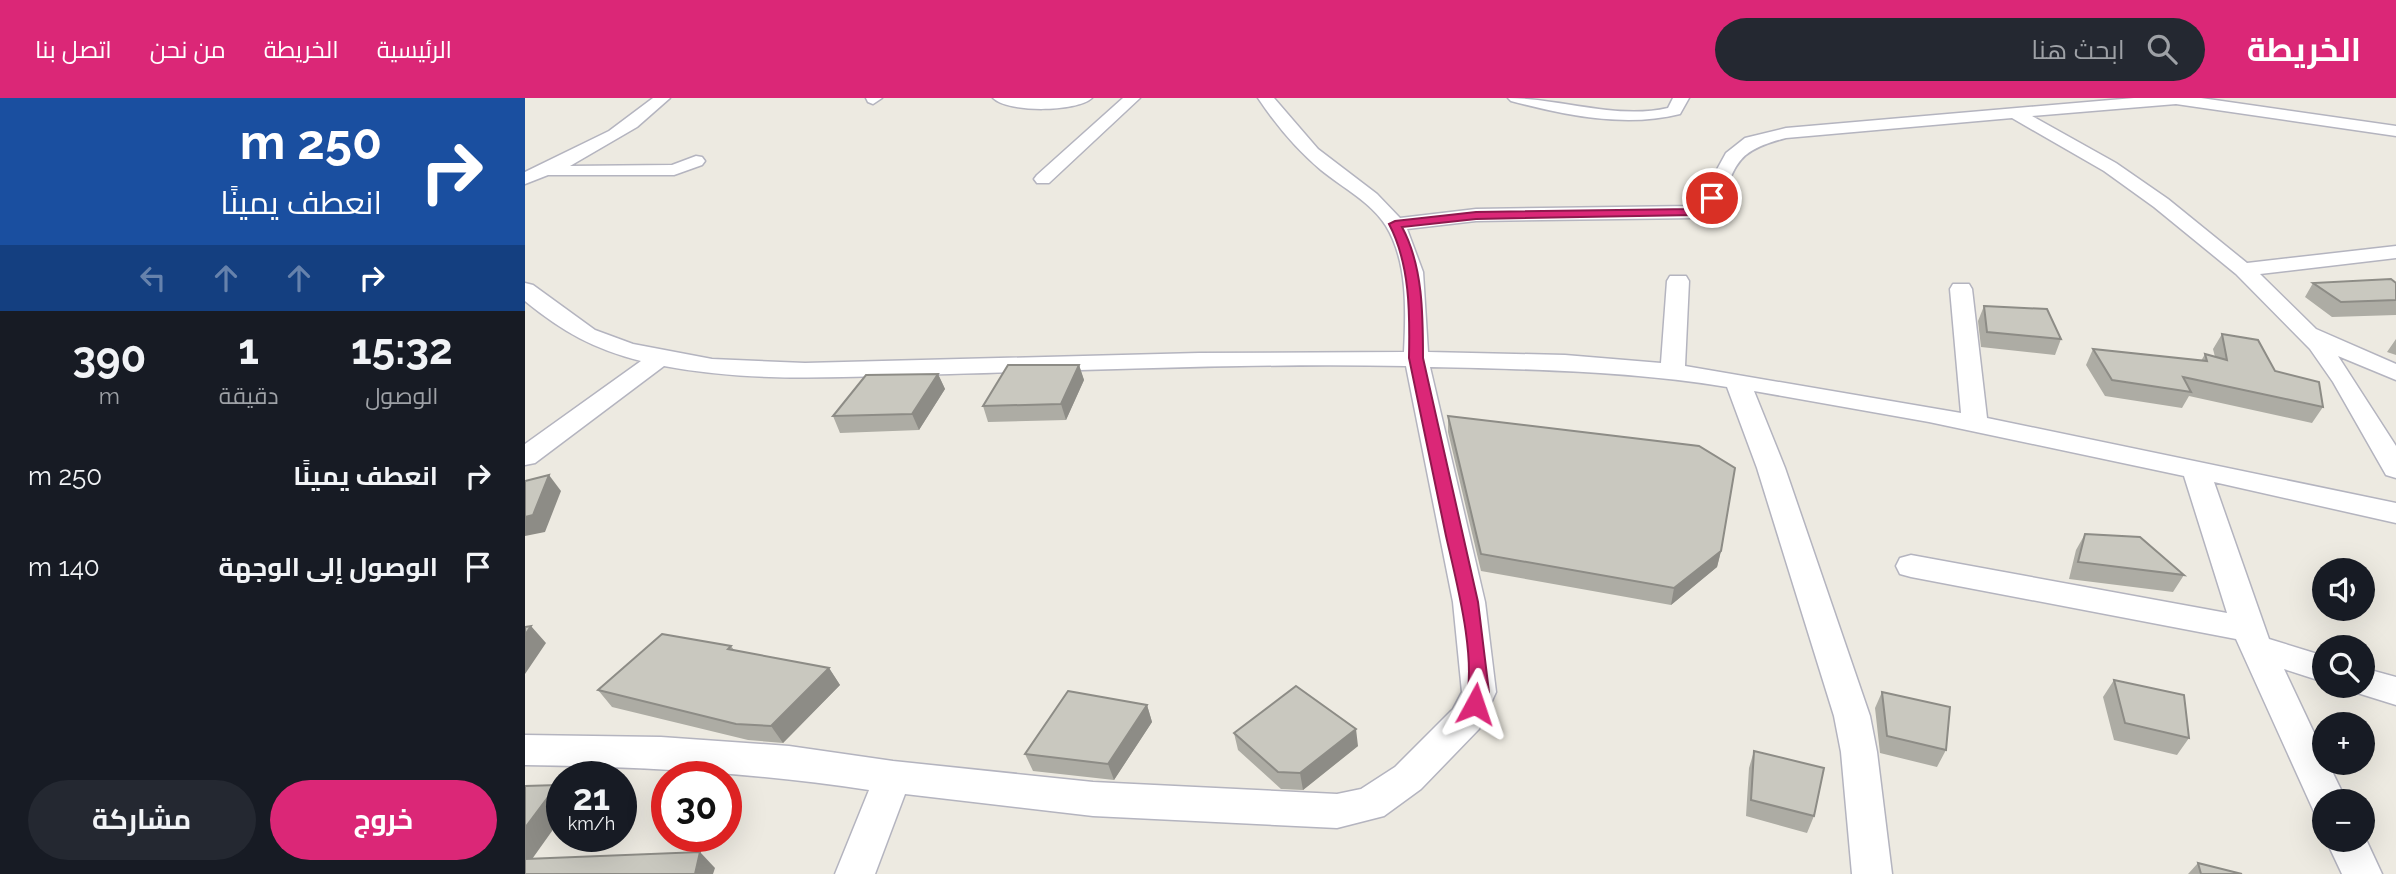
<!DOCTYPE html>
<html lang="ar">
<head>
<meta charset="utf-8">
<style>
	body { margin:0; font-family:Raleway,Cairo,sans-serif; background:#242831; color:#f1f3f6; direction:rtl; height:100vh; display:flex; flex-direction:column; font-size:26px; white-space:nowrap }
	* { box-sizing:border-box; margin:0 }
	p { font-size:23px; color:#9ea1a6 }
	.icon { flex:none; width:38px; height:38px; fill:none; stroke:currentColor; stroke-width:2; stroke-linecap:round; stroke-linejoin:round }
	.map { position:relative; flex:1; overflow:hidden; direction:ltr }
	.side { display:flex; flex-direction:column; background:#171b24; width:525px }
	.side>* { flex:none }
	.hud { background:#1a4fa0; color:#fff; overflow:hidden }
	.tools { position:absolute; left:1787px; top:460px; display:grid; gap:14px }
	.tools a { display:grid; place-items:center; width:63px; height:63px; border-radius:50%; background:#171b24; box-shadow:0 7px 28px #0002; font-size:35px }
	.speed { position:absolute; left:21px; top:663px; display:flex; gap:14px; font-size:35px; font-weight:700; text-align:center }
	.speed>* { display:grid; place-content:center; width:91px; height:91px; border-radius:50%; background:#171b24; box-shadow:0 7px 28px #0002; line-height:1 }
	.speed small { font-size:18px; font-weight:400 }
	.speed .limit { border:10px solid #d22; background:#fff; color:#111 }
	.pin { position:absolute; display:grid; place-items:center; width:60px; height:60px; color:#fff; margin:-30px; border:4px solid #fff; border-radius:50%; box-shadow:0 2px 7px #0007 }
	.me { position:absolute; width:77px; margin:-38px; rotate:5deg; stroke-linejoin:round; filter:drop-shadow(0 0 5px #0008) }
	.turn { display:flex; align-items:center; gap:24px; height:147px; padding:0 28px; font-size:32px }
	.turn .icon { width:91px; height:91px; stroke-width:2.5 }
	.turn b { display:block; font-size:49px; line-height:60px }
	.lanes { display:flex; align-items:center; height:66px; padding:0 28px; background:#0003; justify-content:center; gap:35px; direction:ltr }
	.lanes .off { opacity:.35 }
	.eta { display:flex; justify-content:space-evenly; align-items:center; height:119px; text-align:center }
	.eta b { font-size:42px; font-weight:700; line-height:49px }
	.primary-button { display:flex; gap:14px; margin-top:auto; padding:14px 28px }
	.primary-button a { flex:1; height:80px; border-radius:42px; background:#db2777; color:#fff; font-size:28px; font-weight:700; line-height:80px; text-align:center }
	.primary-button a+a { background:#242831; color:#f1f3f6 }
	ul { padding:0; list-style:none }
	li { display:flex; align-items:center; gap:21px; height:91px; padding:0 28px }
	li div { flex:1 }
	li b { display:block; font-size:26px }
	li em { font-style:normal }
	header { display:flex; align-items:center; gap:42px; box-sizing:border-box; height:98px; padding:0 35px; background:#db2777; color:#fff }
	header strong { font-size:33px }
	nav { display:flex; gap:38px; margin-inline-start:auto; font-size:24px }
	.search { width:490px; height:63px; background:#242831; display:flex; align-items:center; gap:18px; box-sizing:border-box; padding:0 24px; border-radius:38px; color:#9ea1a6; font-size:26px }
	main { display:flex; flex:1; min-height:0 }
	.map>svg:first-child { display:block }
</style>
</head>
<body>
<header>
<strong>الخريطة</strong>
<div class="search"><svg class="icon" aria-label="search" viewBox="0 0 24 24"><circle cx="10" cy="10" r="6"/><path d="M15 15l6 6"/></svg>ابحث هنا</div>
<nav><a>الرئيسية</a><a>الخريطة</a><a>من نحن</a><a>اتصل بنا</a></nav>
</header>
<main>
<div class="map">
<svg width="1871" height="776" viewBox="0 0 1871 776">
	<rect width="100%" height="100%" fill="#edeae1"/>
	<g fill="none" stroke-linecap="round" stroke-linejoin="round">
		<defs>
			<path id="minor" d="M128 0H145L112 29 45 68 147 67 171 58 177 59 180 63 177 67 149 77H23L0 86V74L84 33Z
				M341 0H357L348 6 343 4Z
				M468 0H567C552 14 483 15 468 0Z
				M598 0H615L524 85H512L509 81 512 77Z
				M733 0H749L793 51 852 96 875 120 951 111 1167 108 1173 106 1201 55 1220 40 1261 30 1609 0H1676L1871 28V38L1651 6 1507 18 1591 65 1643 101 1722 165 1871 148V160L1735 176 1791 231 1871 266V282L1813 258 1871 348V380L1861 377 1808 284 1785 251 1711 176 1629 109 1579 73 1487 20 1261 40C1202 55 1216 70 1187 114L1170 120 951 123 882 131 898 174 903 254 1040 257 1136 265 1142 183 1145 178H1161L1164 183 1160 268 1436 315 1425 191 1428 186H1444L1447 191 1462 320 1871 405V425L1689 384 1744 541 1799 558V584L1759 571 1799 656V665H1803L1822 704H1799V719L1790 716 1711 541 1386 479 1375 476 1371 468 1375 460 1386 457 1702 515 1659 378 1404 324 1229 293 1260 370 1345 618 1352 654 1367 776H1327L1316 654 1309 618 1232 370 1202 289C1103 273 1005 271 905 269L960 504 971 594 954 631 896 691 859 718 812 730 568 718 380 696 350 776H310L344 692C227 674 118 669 0 667V637L136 639 264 648 368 663 568 684 812 696 836 691 870 669 928 611 937 594 928 504 881 268C729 265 577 272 425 276 330 278 234 286 139 268L10 365 0 367V346L116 263C69 251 38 234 0 203V185L8 187 70 232 108 246 187 261 280 265 674 255 879 254C881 213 883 164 861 128 846 104 818 90 796 72 772 52 751 27 733 0Z
				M983 0C1035 0 1091 22 1143 10L1148 0H1164L1155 16C1100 30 1039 17 986 3Z
				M1838 570 1871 579V607L1826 593 1823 588H1838Z
				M1838 735 1857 776H1817L1801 742H1838Z"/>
		</defs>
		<!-- minor casing -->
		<use href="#minor" stroke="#b4b4bf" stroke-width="3"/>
		<!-- minor -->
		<use href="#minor" fill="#fff" fill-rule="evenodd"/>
	</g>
	<!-- wall -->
	<path fill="#adaca4" d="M1788 185H1871V217L1807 219 1780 199Z
		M1459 208 1536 241 1530 257 1456 249 1453 223Z
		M1697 236 1750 273 1798 309 1787 325 1664 298 1657 310 1580 298 1561 267 1568 251 1676 263 1680 256 1690 259 1688 251Z
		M1871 241V257L1862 254Z
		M554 267 559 282 541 322 463 324 458 308Z
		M413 276 420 291 394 332 315 335 308 318Z
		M923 318 1196 453 1192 469 1146 507 956 473 923 334Z
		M1560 436 1659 477 1648 494 1544 481 1551 452Z
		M206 548 209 552 304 570 315 587 258 645 223 642 87 609 73 592Z
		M1589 582 1664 640 1652 657 1589 642 1578 599Z
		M1357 594 1421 652 1412 669 1355 655 1350 610Z
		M622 607 627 624 589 682 508 673 500 656Z
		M709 635 833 648 778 692 756 691 713 652Z
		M1229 653 1289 718 1282 735 1221 718 1224 670Z
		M1673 765 1717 776H1663Z"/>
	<!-- shaded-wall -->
	<path fill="#8d8c86" d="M554 267 559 282 541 322 536 306Z
		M413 276 420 291 394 332 387 316Z
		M24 377 36 393 20 434 0 438V419Z
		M1196 453 1192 469 1146 507 1149 490Z
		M6 528 21 545 0 576V537Z
		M304 570 315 587 258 645 246 628Z
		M622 607 627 624 589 682 583 666Z
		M831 631 833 648 778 692 775 675Z
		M32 687 37 693V719L0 771V730Z
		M175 754 190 770 188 776H170Z"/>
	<!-- building -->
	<path fill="#c9c8bf" stroke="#8d8c86" stroke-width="2" d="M1866 181 1871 185V202L1816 204 1788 185Z
		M1459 208 1522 211 1536 241 1462 234Z
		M1697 236 1733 242 1750 273 1794 284 1798 309 1658 279 1666 294 1587 282 1568 251 1682 263 1680 256 1702 262Z
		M483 267H554L536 306 458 308Z
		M413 276 387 316 308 318 341 277Z
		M923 318 1174 348 1210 370 1196 453 1149 490 956 456Z
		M24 377 8 417 0 419V383Z
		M1560 436 1615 439 1659 477 1553 464Z
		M6 528 0 537V529Z
		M137 536 206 548 203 551 304 570 246 628 211 626 73 592Z
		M1589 582 1659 597 1664 640 1600 625Z
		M771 588 831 631 775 675 753 674 709 635Z
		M543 593 622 607 583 666 500 656Z
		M1357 594 1425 609 1421 652 1362 638Z
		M1229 653 1299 670 1289 718 1226 702Z
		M32 687 0 730V688Z
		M175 754 170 776H0V761Z
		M1673 765 1717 776H1676Z"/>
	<!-- route -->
	<path fill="#db2777" stroke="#8e194d" stroke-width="2" d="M1183 98 1192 100 1184 112 1170 117 951 121 877 129C898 168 898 217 898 260L953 504 964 594 957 612 950 614 943 612 940 606C953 564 931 482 921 438 909 379 896 319 884 260 885 215 885 166 864 126L870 123 951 114 1168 111 1176 107Z"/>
</svg>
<div class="tools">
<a><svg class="icon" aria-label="sound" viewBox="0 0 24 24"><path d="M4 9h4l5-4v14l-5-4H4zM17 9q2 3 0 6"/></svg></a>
<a><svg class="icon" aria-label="search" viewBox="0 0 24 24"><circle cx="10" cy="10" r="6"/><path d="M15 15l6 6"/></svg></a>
<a>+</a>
<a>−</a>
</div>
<div class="speed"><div>21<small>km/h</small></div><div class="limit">30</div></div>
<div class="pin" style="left:1187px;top:100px;background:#d93025"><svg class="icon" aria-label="arrive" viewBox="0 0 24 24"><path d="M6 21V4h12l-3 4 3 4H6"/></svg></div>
<svg class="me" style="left:950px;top:606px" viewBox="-20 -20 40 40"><path d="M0-17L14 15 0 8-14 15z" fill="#db2777" stroke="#fff" stroke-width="4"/></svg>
</div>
<section class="side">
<div class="hud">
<div class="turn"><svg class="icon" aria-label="right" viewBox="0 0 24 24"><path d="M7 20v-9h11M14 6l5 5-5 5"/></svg><div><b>250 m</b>انعطف يمينًا</div></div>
<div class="lanes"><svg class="icon off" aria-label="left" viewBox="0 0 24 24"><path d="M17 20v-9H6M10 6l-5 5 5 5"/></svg><svg class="icon off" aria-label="ahead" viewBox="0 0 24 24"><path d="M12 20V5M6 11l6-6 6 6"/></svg><svg class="icon off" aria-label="ahead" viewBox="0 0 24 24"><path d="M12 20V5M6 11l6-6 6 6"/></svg><svg class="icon" aria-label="right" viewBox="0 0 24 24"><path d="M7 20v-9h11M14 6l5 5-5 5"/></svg></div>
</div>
<div class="eta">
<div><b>15:32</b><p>الوصول</p></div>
<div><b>1</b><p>دقيقة</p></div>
<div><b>390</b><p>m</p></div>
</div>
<ul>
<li><svg class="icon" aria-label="right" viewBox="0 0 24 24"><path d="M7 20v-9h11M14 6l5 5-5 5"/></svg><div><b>انعطف يمينًا</b></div><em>250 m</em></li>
<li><svg class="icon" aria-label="arrive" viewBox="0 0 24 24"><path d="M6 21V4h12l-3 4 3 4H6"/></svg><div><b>الوصول إلى الوجهة</b></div><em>140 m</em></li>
</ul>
<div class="primary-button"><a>خروج</a><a>مشاركة</a></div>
</section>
</main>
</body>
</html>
